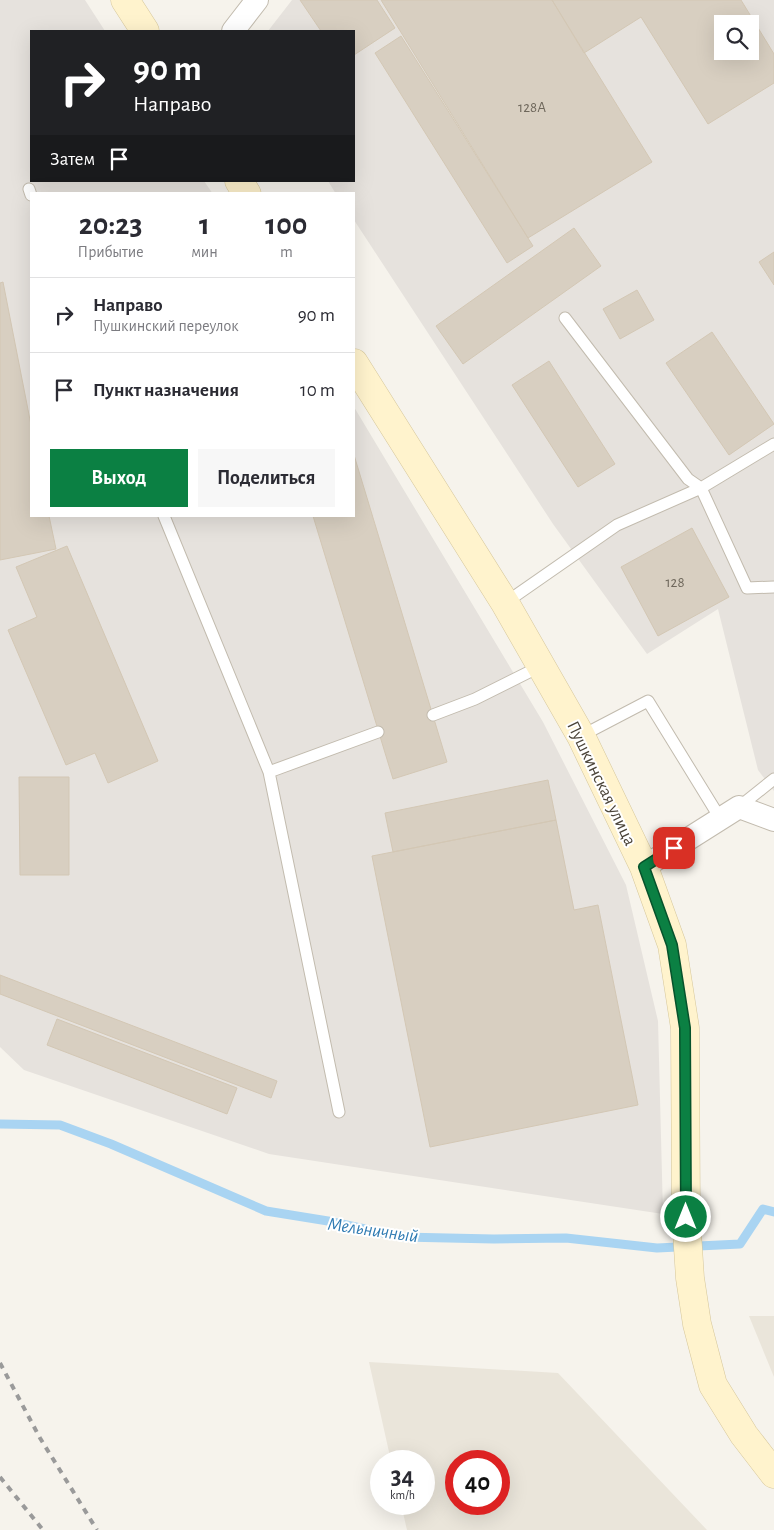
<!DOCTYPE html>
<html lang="ru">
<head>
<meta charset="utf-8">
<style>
	body { margin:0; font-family:"Alegreya Sans",sans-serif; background:#f7f7f7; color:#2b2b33; height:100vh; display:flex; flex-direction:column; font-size:19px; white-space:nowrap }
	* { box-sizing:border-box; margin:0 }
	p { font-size:16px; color:#7c7c81 }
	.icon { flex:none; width:28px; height:28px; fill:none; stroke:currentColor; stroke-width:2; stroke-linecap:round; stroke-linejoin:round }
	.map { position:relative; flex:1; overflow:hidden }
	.drawer { position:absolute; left:30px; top:192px; width:325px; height:325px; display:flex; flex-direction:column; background:#fff; border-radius:0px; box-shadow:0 5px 20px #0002 }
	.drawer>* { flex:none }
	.banner { position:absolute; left:30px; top:30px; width:325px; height:152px; border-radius:0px; box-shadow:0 5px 20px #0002; background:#202124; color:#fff; overflow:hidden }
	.controls { position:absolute; left:714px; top:15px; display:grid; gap:10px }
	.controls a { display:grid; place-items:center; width:45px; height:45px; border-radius:0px; background:#fff; box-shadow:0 5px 20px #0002; font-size:25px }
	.speed { position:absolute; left:370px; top:1450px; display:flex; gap:10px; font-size:25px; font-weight:700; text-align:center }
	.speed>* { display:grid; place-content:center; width:65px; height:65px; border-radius:50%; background:#fff; box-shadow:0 5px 20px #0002; line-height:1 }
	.speed small { font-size:12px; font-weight:400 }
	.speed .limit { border:8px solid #d22; background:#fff; color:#111 }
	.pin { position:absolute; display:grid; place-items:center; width:42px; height:42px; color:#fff; margin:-21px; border-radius:10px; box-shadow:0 2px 8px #0006 }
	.me { position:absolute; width:55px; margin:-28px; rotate:0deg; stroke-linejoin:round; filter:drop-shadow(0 0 4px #0008) }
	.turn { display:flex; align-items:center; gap:18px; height:105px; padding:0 20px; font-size:22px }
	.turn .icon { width:65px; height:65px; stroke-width:2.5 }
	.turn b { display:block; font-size:35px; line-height:42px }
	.then { display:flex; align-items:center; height:48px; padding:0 20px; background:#0003; gap:10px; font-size:19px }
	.eta { display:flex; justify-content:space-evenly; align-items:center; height:85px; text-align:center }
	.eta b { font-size:30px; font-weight:700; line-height:35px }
	.action { display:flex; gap:10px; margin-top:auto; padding:10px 20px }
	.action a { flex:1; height:58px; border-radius:0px; background:#0b8043; color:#fff; font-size:20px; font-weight:700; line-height:58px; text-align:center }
	.action a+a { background:#f7f7f7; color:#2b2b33 }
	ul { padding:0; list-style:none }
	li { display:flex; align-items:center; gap:15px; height:75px; padding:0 20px; border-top:1px solid #e1e1e2 }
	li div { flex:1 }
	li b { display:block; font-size:19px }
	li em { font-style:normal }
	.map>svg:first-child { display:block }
</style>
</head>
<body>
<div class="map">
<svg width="774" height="1530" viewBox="0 0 774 1530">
	<rect width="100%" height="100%" fill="#f6f3ec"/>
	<!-- residential -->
	<path fill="#eae5da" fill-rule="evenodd" d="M749 1316H774V1377Z
		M369 1362 558 1373 707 1530H407L401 1504H424V1461H391ZM456 1461H499V1504H456Z"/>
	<!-- industrial -->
	<path fill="#e6e2dd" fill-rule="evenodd" d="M0 0H85L105 31H31V181H204L213 194H31V516H354V407L543 722 626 885 658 1021 663 1214 269 1154 24 1070 0 1047Z
		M292 0H774V791L758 770 718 609 647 654 553 524 354 220V194H336L328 181H354V31H268ZM722 24H750V51H722Z"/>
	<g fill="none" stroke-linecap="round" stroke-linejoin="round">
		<!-- stream -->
		<path stroke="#a9d4f2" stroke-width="9" d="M0 1124 60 1125 111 1144 266 1211 328 1221 402 1237 494 1239 566 1238 657 1248 740 1244 763 1209 774 1212"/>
	</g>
	<!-- building -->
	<path fill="#d8cfc1" stroke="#d3c7b4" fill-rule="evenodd" d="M300 0H377L395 28 354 55V31H321Z
		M381 0H552L652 162 528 238Z
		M552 0H741L774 54V83L708 124 641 17 584 53ZM722 24H750V51H722Z
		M401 36 533 246 507 263 375 53Z
		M574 228 601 266 463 364 436 326Z
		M774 252V285L759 262Z
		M3 282 31 425V516H49L56 549 0 560V283Z
		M637 290 654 320 620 339 603 309Z
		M712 332 774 424 729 455 666 363Z
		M549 361 615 464 578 487 512 385Z
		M354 455 447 762 393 779 313 516H354Z
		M692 528 729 597 658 636 621 567Z
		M67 546 158 761 108 783 95 753 66 765 8 630 37 617 16 567Z
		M19 777H69V875H20Z
		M548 780 556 820 393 852 385 813Z
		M556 820 574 910 598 905 638 1105 430 1147 372 856Z
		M0 975 277 1081 271 1098 0 994Z
		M57 1019 237 1088 227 1114 47 1045Z"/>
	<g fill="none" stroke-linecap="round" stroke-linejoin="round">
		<defs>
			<path id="lane" d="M29 189 31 195
				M565 318 688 479 701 488 747 588 774 587
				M164 516 269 772 339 1112
				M505 603 617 525 701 488 774 444
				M433 715 475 699 541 666
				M581 736 648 701 720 818
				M269 772 378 732
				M739 807 774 779"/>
			<path id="street" d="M233 31 257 0
				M644 867 739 807 774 820"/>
			<path id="secondary" d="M125 0 145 31
				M239 181 247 194
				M354 363 505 603 581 736 644 867 672 945 685 1028 686 1217 690 1278 697 1324 713 1385 744 1435 774 1474"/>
		</defs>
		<!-- lane casing -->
		<use href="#lane" stroke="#c2bbae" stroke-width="13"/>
		<!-- street casing -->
		<use href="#street" stroke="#c2bbae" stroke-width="24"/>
		<!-- secondary casing -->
		<use href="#secondary" stroke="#d6c79b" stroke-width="29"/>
		<!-- lane -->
		<use href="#lane" stroke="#fff" stroke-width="11"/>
		<!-- street -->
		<use href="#street" stroke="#fff" stroke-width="22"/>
		<!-- secondary -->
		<use href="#secondary" stroke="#fff3cd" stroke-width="28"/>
		<!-- rail -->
		<path stroke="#9a9a9a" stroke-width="4" stroke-dasharray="6 6" stroke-linecap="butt" d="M0 1363 40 1438 97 1530
			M0 1477 43 1530"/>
	</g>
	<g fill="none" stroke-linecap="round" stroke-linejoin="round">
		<defs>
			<path id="route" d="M674 848 644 867 672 945 685 1028 686 1217"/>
		</defs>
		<!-- route casing -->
		<use href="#route" stroke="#07532c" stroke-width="12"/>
		<!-- route -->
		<use href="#route" stroke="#0b8043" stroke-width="9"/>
	</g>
	<g text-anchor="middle" stroke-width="4" stroke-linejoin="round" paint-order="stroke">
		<!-- number labels -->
		<g font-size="15" fill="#6e675b">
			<text x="532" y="112">128А</text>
			<text x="675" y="587">128</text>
		</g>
		<!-- street labels -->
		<g font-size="18" fill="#4b4439" stroke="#fff">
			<text transform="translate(602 783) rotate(64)" y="6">Пушкинская улица</text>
		</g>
		<!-- water labels -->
		<g font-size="19" font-style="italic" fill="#2e7ab2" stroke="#fff">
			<text transform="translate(373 1229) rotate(8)" y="7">Мельничный</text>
		</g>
	</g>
</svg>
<div class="controls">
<a><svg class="icon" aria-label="search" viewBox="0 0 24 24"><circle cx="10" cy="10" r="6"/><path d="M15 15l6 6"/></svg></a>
</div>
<div class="speed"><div>34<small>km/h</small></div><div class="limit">40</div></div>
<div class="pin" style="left:674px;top:848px;background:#d93025"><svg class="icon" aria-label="arrive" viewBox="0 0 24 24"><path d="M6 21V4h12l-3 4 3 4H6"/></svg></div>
<svg class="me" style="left:686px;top:1217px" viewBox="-20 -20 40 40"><circle r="17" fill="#0b8043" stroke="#fff" stroke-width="3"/><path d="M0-11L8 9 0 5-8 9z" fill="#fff"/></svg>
<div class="banner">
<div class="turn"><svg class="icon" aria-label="right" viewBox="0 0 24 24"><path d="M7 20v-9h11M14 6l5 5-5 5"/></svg><div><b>90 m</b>Направо</div></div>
<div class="then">Затем<svg class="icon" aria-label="arrive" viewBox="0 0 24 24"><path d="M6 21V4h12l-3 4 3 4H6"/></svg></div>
</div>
<section class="drawer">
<div class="eta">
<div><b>20:23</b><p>Прибытие</p></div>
<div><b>1</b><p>мин</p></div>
<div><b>100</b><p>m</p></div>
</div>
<ul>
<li><svg class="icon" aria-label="right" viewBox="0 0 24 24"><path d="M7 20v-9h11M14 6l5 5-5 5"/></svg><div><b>Направо</b><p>Пушкинский переулок</p></div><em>90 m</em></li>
<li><svg class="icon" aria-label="arrive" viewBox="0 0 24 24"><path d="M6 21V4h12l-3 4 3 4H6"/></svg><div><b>Пункт назначения</b></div><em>10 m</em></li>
</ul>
<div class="action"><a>Выход</a><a>Поделиться</a></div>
</section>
</div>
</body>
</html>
